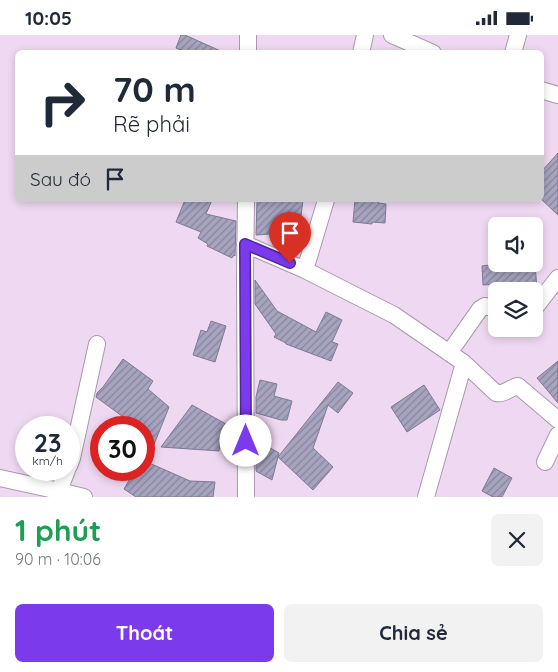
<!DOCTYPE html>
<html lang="vi">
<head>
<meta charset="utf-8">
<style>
	body { margin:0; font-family:Quicksand,sans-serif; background:#f2f2f3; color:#1f2937; height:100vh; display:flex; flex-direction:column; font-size:19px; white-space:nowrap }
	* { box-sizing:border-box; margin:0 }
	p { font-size:16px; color:#747a83 }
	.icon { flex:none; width:28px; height:28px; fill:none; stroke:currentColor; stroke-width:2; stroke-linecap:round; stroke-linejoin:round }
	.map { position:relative; height:462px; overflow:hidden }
	.panel { display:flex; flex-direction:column; background:#fff; flex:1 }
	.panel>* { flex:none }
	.guide { position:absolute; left:15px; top:15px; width:529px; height:152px; border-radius:8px; box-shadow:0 2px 8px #0003; background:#fff; color:#1f2937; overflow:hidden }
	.fabs { position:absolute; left:488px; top:182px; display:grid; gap:10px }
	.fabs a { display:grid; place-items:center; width:55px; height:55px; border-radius:8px; background:#fff; box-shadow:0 2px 8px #0003; font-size:25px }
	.speed { position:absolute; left:15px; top:381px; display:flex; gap:10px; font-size:25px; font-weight:700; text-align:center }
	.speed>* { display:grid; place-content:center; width:65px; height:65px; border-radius:50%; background:#fff; box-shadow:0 2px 8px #0003; line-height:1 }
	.speed small { font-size:12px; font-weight:400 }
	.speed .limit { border:8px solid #d22; background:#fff; color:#111 }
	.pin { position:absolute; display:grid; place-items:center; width:42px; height:42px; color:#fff; margin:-51px -21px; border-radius:50% 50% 50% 0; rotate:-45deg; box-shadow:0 0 5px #0007 }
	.pin .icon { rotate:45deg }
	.me { position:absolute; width:55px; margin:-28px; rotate:0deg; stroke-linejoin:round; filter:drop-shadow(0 0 4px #0008) }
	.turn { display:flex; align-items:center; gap:18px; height:105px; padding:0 15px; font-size:22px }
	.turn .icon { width:65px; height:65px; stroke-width:2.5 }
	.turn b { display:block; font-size:35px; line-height:42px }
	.then { display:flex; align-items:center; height:48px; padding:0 15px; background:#0003; gap:10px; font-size:19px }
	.round { display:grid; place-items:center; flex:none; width:52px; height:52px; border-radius:8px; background:#f2f2f3 }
	.overview { display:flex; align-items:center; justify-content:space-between; height:85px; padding:0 15px }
	h1 { font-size:30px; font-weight:700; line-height:38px; color:#1e9e55 }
	.action { display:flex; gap:10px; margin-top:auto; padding:10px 15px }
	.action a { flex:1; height:58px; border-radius:8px; background:#7c3aed; color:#fff; font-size:20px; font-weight:700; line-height:58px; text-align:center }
	.action a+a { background:#f2f2f3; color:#1f2937 }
	.status { display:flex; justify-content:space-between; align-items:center; height:35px; padding:0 25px; background:#fff; direction:ltr }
	.status svg { height:14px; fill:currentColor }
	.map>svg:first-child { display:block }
</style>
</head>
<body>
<div class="status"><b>10:05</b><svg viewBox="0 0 49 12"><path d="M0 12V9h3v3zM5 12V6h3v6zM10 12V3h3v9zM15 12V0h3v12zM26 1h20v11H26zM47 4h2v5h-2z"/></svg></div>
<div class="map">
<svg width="558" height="462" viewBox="0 0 558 462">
	<defs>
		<pattern id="building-hatch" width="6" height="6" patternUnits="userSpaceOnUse" patternTransform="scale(1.25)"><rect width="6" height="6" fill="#a7a4c0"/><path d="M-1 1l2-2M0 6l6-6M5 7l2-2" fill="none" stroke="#87849b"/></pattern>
	</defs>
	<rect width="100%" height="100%" fill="#efd9f2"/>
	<!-- building -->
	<path fill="url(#building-hatch)" stroke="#7d7994" d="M181 0H185L225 18H188L176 13Z
		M558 118V180L541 164V137Z
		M185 165H212L206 179 236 186 235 221 234 220 232 223 207 211 208 209 198 203 201 197 176 187Z
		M257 165H303L299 197 256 200Z
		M355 165H379L378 168 386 169 385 188 372 187V189L353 187Z
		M496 229H535L537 254 535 256H497V249L483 250 482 231Z
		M255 245 277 276 316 297 326 277 342 285 332 307 338 309 331 326 286 309V308L274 302 276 299 255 269Z
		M211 286 226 291 215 327 193 320 201 295 207 297Z
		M123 324 153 346 148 354 169 372 147 427 190 446 215 447 213 462H136L124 454 135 435H144V392H121L126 384 96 362 97 358 103 352Z
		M558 326V368L537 343Z
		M260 345 277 349 274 361 292 366 287 385H281L256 378V362Z
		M338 347 353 358 338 378 328 370 313 413 333 432 313 455 278 422Z
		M424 350 440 375 407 397 391 372Z
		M192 370 233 393 232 409 220 408 219 416 161 412Z
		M265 410 279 418 272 445 256 436V427Z
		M494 433 512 443 502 462H493L482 456Z"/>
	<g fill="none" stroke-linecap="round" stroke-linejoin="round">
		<defs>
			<path id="minor" d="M392 0 433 18
				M248 18V0
				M361 18 365 0
				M513 18 518 0
				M541 55 558 60
				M246 165 245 239 246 462
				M245 209 305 235 394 280 464 328 496 358C504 360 511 352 518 351L558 385
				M305 235 326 165
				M534 274 558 243
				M449 318 480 274 485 271 496 274
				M545 427 558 400
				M69 431 72 423 97 309
				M67 435 59 456 84 462
				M0 443 59 456
				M426 462 464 328"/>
		</defs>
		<!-- minor casing -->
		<use href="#minor" stroke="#ab97ae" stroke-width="18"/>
		<!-- minor -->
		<use href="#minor" stroke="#fff" stroke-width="16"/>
	</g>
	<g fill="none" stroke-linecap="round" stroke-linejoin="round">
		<defs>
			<path id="route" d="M246 406 245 209 290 228"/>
		</defs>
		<!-- route casing -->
		<use href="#route" stroke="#51269a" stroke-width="12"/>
		<!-- route -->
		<use href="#route" stroke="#7c3aed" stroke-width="9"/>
	</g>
</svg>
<div class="fabs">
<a><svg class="icon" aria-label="sound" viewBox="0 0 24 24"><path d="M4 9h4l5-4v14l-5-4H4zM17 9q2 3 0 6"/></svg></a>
<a><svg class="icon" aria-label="layers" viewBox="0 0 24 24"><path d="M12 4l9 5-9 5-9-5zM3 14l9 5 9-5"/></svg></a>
</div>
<div class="speed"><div>23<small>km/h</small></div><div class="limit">30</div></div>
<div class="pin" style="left:290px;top:228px;background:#d93025"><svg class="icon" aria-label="arrive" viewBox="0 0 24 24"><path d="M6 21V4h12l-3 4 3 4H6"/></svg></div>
<svg class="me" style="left:246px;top:406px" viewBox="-20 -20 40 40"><circle r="19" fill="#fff"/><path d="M0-13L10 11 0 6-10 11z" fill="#7c3aed"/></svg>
<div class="guide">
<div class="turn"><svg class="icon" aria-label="right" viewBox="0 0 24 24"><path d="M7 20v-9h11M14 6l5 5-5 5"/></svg><div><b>70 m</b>Rẽ phải</div></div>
<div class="then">Sau đó<svg class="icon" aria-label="arrive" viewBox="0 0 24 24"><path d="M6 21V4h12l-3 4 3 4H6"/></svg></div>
</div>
</div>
<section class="panel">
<div class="overview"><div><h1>1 phút</h1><p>90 m · 10:06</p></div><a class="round"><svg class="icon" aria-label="close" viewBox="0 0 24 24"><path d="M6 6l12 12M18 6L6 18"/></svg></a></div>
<div class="action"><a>Thoát</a><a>Chia sẻ</a></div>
</section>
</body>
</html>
